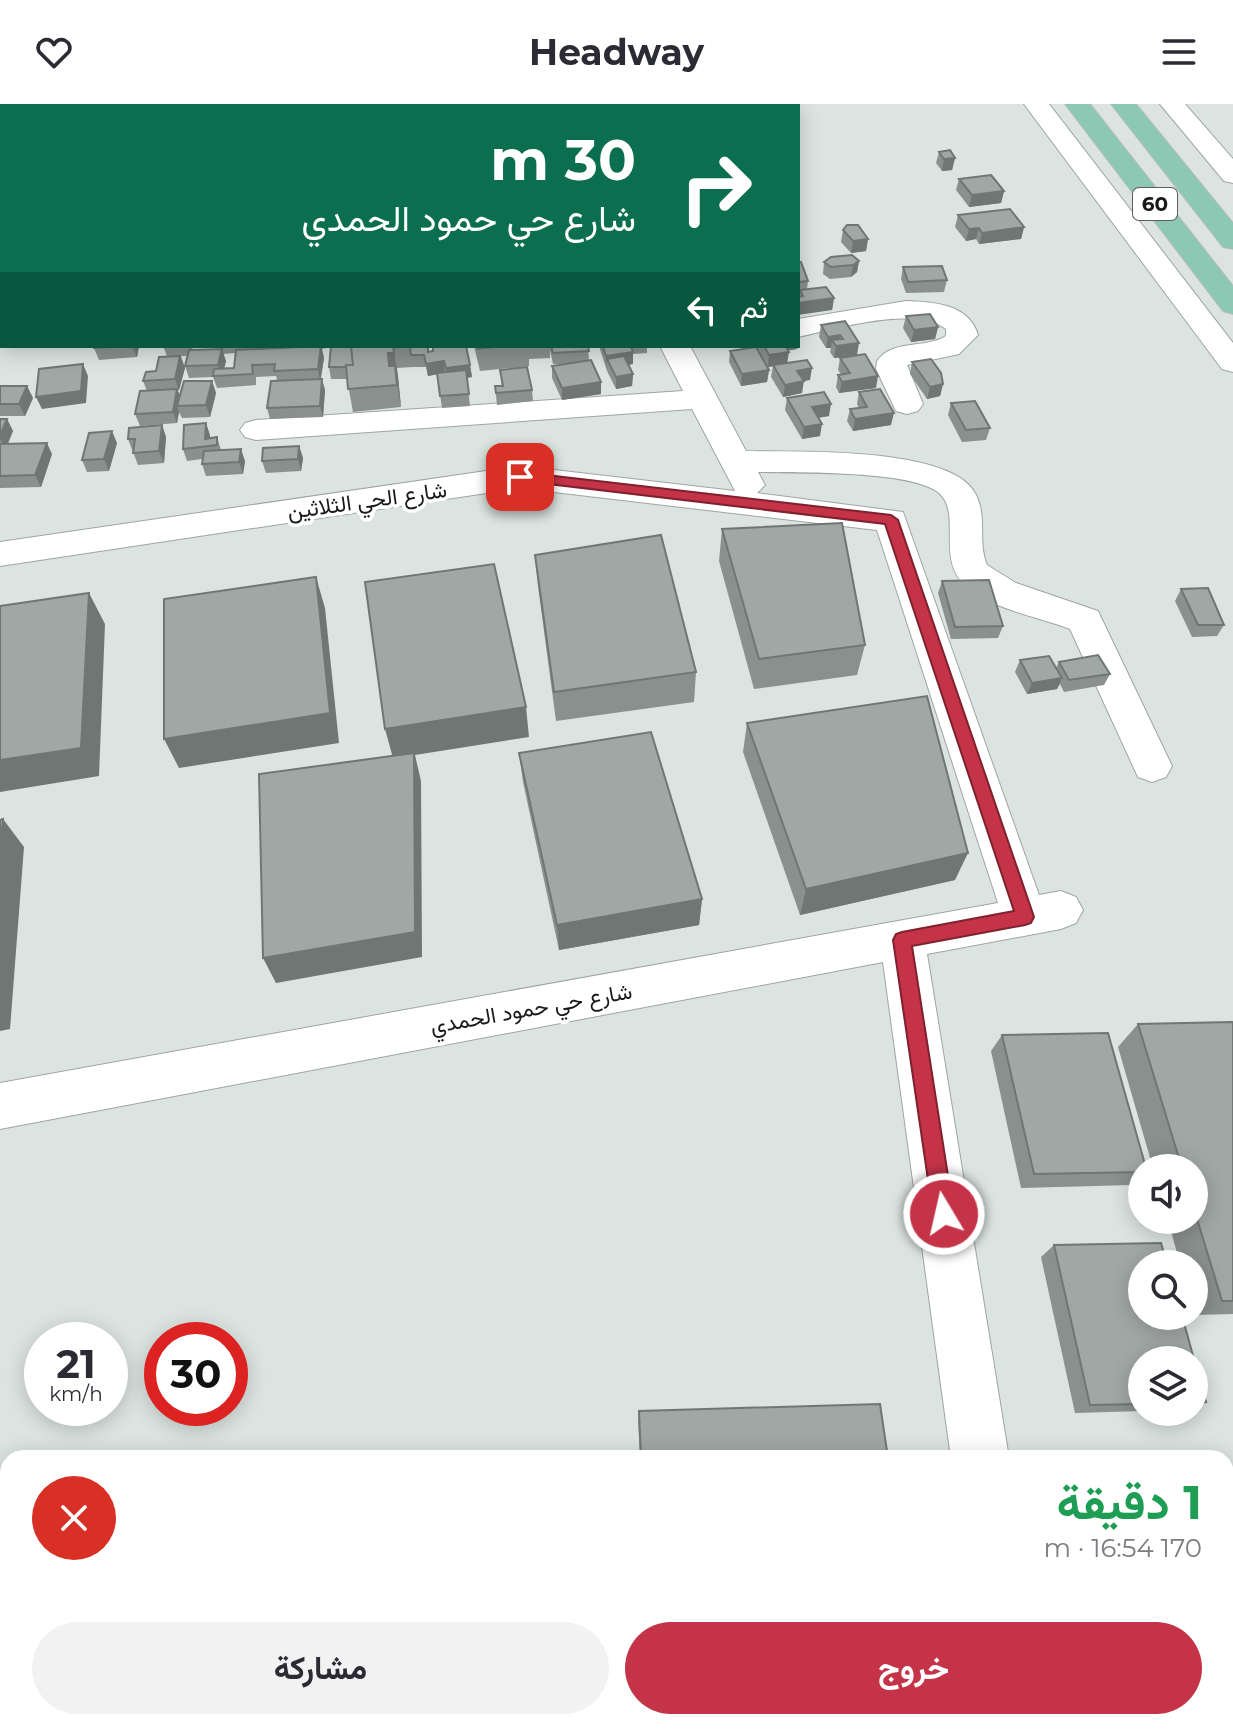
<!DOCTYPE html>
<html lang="ar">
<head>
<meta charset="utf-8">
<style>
	body { margin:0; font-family:Montserrat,Vazirmatn,sans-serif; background:#f2f2f3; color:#2b2b33; direction:rtl; height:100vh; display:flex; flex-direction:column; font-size:30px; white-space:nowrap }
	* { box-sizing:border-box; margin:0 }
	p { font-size:26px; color:#7c7c81 }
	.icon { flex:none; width:44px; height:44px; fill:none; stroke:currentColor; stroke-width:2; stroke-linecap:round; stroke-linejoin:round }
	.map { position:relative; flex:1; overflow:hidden; direction:ltr }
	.side { position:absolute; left:0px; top:1346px; width:1234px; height:280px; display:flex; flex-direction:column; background:#fff; border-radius:24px 24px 0 0; box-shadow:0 4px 20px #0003; direction:rtl }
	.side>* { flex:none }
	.top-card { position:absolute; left:0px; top:0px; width:800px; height:244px; box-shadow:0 4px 20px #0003; direction:rtl; background:#0b6e4f; color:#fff; overflow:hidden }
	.fabs { position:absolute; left:1128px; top:1050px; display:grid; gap:16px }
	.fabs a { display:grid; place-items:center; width:80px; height:80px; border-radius:50%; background:#fff; box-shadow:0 4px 20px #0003; font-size:40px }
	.speed { position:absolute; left:24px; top:1218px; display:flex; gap:16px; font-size:40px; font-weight:700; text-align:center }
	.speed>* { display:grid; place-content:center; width:104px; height:104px; border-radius:50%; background:#fff; box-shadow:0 4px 20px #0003; line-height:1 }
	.speed small { font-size:20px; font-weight:400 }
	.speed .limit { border:12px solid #d22; background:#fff; color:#111 }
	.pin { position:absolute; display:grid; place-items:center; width:68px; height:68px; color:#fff; margin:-34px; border-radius:16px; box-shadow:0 4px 12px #0006 }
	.me { position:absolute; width:88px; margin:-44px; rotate:351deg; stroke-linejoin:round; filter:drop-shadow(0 0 6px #0008) }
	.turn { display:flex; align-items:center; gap:28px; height:168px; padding:0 32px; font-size:36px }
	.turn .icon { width:104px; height:104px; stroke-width:2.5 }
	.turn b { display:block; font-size:56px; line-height:68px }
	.then { display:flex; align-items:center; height:76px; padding:0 32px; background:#0003; gap:16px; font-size:30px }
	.round { display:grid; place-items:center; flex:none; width:84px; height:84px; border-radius:42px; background:#f2f2f3 }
	.summary { display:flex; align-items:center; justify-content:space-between; height:136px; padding:0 32px }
	h1 { font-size:48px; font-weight:700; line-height:60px; color:#1e9e55 }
	.cta { display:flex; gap:16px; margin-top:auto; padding:16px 32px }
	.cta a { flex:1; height:92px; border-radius:48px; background:#c43347; color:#fff; font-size:32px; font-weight:700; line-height:92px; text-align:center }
	.cta a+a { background:#f2f2f3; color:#2b2b33 }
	header { display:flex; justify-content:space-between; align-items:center; height:104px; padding:0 32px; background:#fff; font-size:36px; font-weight:700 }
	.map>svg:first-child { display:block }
</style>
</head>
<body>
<header><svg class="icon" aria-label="menu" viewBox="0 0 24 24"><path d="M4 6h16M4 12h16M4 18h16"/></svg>Headway<svg class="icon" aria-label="heart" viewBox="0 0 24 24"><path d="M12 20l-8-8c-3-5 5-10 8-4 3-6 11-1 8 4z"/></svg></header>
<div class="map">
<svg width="1233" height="1626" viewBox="0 0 1233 1626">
	<rect width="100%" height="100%" fill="#dbe4e0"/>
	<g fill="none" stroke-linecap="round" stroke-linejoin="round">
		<defs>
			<path id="street" d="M281 0H305V2H281Z
				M1024 0H1049L1233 239V268L1222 265Z
				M1160 0H1185L1233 55V79L1224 77Z
				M906 197C934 198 969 200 978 231L959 250 907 261 923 300 918 307 907 310 896 307 876 265 877 257C892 235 925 245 946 232V225C913 201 836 225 798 233V215Z
				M660 242H690L746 347C796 348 950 342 975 389 988 412 977 438 987 461L1016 479 1098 507 1172 662 1166 673 1152 678 1138 673 1070 525C1039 513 995 506 968 484 934 457 963 410 939 389 912 366 796 369 758 368L765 381 757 389 903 408 1039 791 1061 787 1076 793 1083 806 1076 819 1061 825 927 850 1009 1354H951L883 858 0 1025V979L998 799 877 426 520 384 0 462V438L520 362 735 387 692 305 256 336 245 333 240 326 245 319 256 316 683 287Z
				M988 1618H1052L1053 1626H989Z"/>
			<path id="primary" d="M1065 0H1090L1233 182V210L1223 207Z
				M1111 0H1136L1233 119V145L1223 143Z"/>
		</defs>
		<!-- street casing -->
		<use href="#street" stroke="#9da6a2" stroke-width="2"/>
		<!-- primary casing -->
		<use href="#primary" stroke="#bebfbf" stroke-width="2"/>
		<!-- street -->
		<use href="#street" fill="#fff" fill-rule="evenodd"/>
		<!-- primary -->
		<use href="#primary" fill="#8dc8b4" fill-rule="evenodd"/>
	</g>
	<!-- wall -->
	<path fill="#8a908e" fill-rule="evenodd" d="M2 24V128H0V25Z
		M939 48 955 54 952 66 942 67 936 59Z
		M959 75 1004 87 1001 99 969 103 956 86Z
		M958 111 1024 123 1021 135 979 140 976 135 966 137 955 123Z
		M843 126 868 135 866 147 851 149 841 138Z
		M859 157 857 168 851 173 830 175 823 170 824 158Z
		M798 158 808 177 807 185 834 194 832 206 799 193Z
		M903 163 947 176 944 188 906 189 901 175Z
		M906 212 938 223 935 235 911 238 903 224Z
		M845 217 857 251 834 254 830 248 831 244H826L819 233 821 221Z
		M94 242H139L137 253 99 256 94 244Z
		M163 242H193L192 246 221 245 220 242H274V245L281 244V242H326V244L322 245 324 254 321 275 325 286 323 313 270 315 267 304 277 276 276 272 256 273V281L217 284 213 273 189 274 185 262 188 252H181L185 264 178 287 180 292 212 277 216 289 210 313 182 314 179 308 177 319 140 322 135 310 147 287 143 277 156 267 167 252ZM235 249 234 264 224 265 226 257 223 250Z
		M331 242H429V248L470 261 472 273 467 274 470 302 442 304 437 270 428 272 426 263H413L397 264 401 303 353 308 347 275H331L329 263Z
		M474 242H588L589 256 601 278V290L562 296 552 274V262L564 260H553L550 246V254L529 255V262L480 267Z
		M599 242H647V249L633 250V260L628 261 633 270 632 282 616 285 607 267Z
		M756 242H798L797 245 788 246 787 259 810 276 803 277 802 289 783 293 771 273 773 262 768 263Z
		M730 247 769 266 767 278 741 282 729 258Z
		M840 254 876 284 839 289 836 283 838 271 841 270 838 266Z
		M912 258 943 280 940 292 927 295 910 270Z
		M500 266 532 286 533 297 497 301 495 282H502Z
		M0 282H27L33 294 25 312H0Z
		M859 288 891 321 853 327 847 317 850 305 859 304 857 300Z
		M787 294 829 312 818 314 820 332 802 335 785 306Z
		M951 299 990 324 986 336 962 338 948 311Z
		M0 315H7L13 327 8 340 52 350 41 383 0 384Z
		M206 319 210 334 217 333 221 346 245 357 243 370 206 372 202 360V355L187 357 183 345Z
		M162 321 166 333 164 359 138 361 128 335Z
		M117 339 109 367 87 368 82 356Z
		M299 342 303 354 301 367 266 369 262 357Z
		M722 425 865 541 857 571 754 585 719 457Z
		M535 451 696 568 694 598 556 617 538 482Z
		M942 477 1003 522 998 534 951 535 938 489Z
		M1181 485 1224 521 1217 532 1192 533 1175 497Z
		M1020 556 1056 564 1059 558 1110 570 1104 581 1064 588 1060 580 1057 585 1027 590 1015 568Z
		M747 619 955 776 800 811 743 648Z
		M519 649 702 795 699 821 559 846 523 678Z
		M1233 918V1210L1195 1211 1194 1160H1180L1168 1116H1194V1064H1153L1118 943 1138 920Z
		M1002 931 1142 1064V1072L1132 1081 1021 1084 991 947Z
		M1161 1139 1167 1160H1142V1212H1182L1206 1298 1194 1303V1256H1142V1307L1075 1309 1041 1153 1054 1141Z
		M639 1307 888 1354H640L638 1316Z
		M1165 1618H1226L1233 1626H1167Z"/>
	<!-- shaded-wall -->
	<path fill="#707674" d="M2 0H19V1L2 2V16L0 17V2Z
		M72 0H84L85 2H70Z
		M955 54 952 66 942 67 944 55Z
		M1004 87 1001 99 969 103 972 91Z
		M1024 123 1021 135 979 140 982 129Z
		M979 124 976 135 966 137 969 125Z
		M868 135 866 147 851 149 853 137Z
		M859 157 857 168 851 173 853 161Z
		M2 161V174H0V162Z
		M834 194 832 206 798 211V199Z
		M938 223 935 235 911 238 914 226Z
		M840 231 838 242 859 239 857 251 834 254 836 242 832 236 831 244H826L828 233Z
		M132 242H139L137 253Z
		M321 242 324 254 320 277 318 265Z
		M393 242 398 272 401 303 397 281 392 272 393 285 389 262 388 249Z
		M428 242H429V259L444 257 445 269 428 272 426 260Z
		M780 242H798L797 245 780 248Z
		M222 245 226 257 222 273 218 261Z
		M633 248V260L611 263 607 255 606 264V252Z
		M789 248 787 260 768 263 769 251Z
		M180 252 185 264 179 287 175 275Z
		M83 260 88 272 86 299 42 305 36 293Z
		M470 261 472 273 447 276 446 264Z
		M812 264 810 276 795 278 797 267Z
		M769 266 767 278 741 282 742 270Z
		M633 270 632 282 616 285V273Z
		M878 272 876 284 839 289 842 278Z
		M322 275 325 286 323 313 320 302Z
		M212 277 216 289 210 313 206 301Z
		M804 277 802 289 783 293 785 281Z
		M601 278V290L562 296V284Z
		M943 280 940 292 927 295 930 283Z
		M27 282 33 294 25 312 19 300Z
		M177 285 182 296 177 302 179 308 177 319 173 308Z
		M831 300 829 312 810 315 812 303Z
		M894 309 891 321 853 327 855 315Z
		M7 315 13 327 5 345 0 335V332Z
		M206 319 210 331V342L205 335Z
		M822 320 820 332 802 335 804 323Z
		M162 321 166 333 164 359 159 347Z
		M112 327 117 339 109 367 104 355Z
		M47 339 52 350 41 383 35 371Z
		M299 342 303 354 301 367 298 355Z
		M241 345 245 357 243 370 239 358Z
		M316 473 325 504 339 639 179 664 164 635Z
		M89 489 105 520 99 672 0 688V656Z
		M1062 574 1057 585 1027 590 1032 579Z
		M526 603 529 633 415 651 421 677 422 853 276 879 263 854 393 654 385 625Z
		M3 715 24 743 10 925 0 927V748Z
		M968 749 955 776 800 811 806 785Z
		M702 795 699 821 559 846 557 821Z"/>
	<!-- building -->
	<path fill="#a0a8a5" stroke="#707674" stroke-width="2" d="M45 0H72L70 2H43Z
		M93 0H114L112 2H91Z
		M136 0H161L160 2H136Z
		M171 0H201V2H171Z
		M244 0H278V2H244Z
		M332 0H381V2H333Z
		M432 0H444L445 2 420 1Z
		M541 0H561L562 2H542Z
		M2 24V41H0V25Z
		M0 46H2V62L0 63Z
		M950 46 955 54 944 55 939 48Z
		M2 69V86H0V70Z
		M991 71 1004 87 972 91 959 75Z
		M0 96H2V115L0 116Z
		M1010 105 1024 123 982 129 979 124 969 125 958 111Z
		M847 121H858L868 135 853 137 843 126Z
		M0 145H2V161L0 162Z
		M852 151 859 157 853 161 831 163 824 158 831 153Z
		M798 158H801L808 177 798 178Z
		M942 162 947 176 908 178 903 163Z
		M826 183 834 194 798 199V193L803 192 800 186Z
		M930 210 938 223 914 226 906 212Z
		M845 217 859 239 836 242 832 236 843 235 840 231 828 233 821 221Z
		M94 242H124L94 244Z
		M321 242 318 265 274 267 275 260 252 261 253 270 213 272 214 265 234 264 236 246Z
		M331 242H353H351L353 261H346V263H329Z
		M351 242H393L394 249H388L389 262H395L397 281 348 285 346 261H353Z
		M410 242H428V248L433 247V242H466L470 261 446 264 444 257 426 260 424 251H411Z
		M477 242H501L478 245Z
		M551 242H588L589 247 553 249Z
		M603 242H631L633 248 606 252Z
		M764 242H785L789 248 769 251Z
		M756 243 769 266 742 270 730 247Z
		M222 245 218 261 185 262 189 246Z
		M865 250 878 272 842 278 838 271 850 269 840 254Z
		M180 252 175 275 143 277 146 268 156 267 159 253Z
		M624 252 633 270 616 273 607 255Z
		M931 255 941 269 943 280 930 283 912 258Z
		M591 256 601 278 562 284 552 262Z
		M807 256 812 264 797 267 804 277 785 281 773 261Z
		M83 260 81 287 36 293 39 265Z
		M527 263 532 286 496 289 495 282H503L500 266Z
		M466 266 469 290 440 292 437 269Z
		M322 275 320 302 267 304 271 277Z
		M184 277H212L206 301 177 302Z
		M0 282H27L19 300H0Z
		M177 285 173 308 135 310 140 287Z
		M880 285 894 309 855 315 850 305 867 303 859 288Z
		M824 288 831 300 812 303 822 320 804 323 787 294Z
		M975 297 990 324 966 326 951 299Z
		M0 315H7L0 332Z
		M206 319 205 335 217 333V341L183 345 184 321Z
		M162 321 159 347 133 349 135 335H128L129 324Z
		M112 327 104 355 82 356 89 329Z
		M47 339 35 371 0 372V340Z
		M299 342 298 355 262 357 263 344Z
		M241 345 239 358 202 360 204 347Z
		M842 419 865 541 759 555 722 425Z
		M661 431 696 568 554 588 535 451Z
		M494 460 526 603 385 625 365 478Z
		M316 473 330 609 164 635V495Z
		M989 476 1003 522 955 523 942 477Z
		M1208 484 1224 521H1198L1181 485Z
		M89 489 81 644 0 656V502Z
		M1098 551 1110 570 1069 576 1059 558Z
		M1049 552 1062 574 1032 579 1020 556Z
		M927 592 968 749 806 785 747 619Z
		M651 628 702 795 557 821 519 649Z
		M414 649 415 828 263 854 259 670Z
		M3 715 0 748V716Z
		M1233 918V1197H1222L1194 1105V1064H1182L1138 920Z
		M1108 929 1146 1064H1142V1068L1034 1070 1002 931Z
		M1161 1139 1167 1160H1142V1212H1182L1206 1298 1194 1299V1256H1142V1300L1090 1301 1054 1141Z
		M880 1300 888 1354H641L639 1307Z
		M1226 1515H1233V1626H1196L1194 1618H1226Z"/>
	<!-- route -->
	<path fill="#c43347" stroke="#7f212e" stroke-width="2" d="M520 368 891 411 898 416 1034 813 1031 819 1025 821 912 842 954 1110 951 1117 944 1120 936 1117 933 1110 893 836 896 830 902 828 1014 807 885 420 515 376V370Z"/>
	<g text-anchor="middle" stroke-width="7" stroke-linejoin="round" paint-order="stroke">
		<!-- shield labels -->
		<rect fill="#fff" stroke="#5d5f5e" stroke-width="2" x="1133" y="84" width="44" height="32" rx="6"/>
		<g font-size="20" font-weight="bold" fill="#171a19">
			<text x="1155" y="107">60</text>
		</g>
		<!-- street labels -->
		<g font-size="22" fill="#171a19" stroke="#fff">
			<text transform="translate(367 396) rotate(-8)" y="8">شارع الحي الثلاثين</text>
			<text transform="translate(531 904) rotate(-10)" y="8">شارع حي حمود الحمدي</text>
		</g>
	</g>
</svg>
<div class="fabs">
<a><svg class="icon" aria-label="sound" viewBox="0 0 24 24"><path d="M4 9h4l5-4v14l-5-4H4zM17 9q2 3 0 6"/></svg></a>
<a><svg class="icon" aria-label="search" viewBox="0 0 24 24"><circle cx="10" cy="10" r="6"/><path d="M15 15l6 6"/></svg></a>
<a><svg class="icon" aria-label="layers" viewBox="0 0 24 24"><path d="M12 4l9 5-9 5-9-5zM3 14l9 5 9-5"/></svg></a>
</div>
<div class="speed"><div>21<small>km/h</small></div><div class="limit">30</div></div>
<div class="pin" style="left:520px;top:373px;background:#d93025"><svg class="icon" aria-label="arrive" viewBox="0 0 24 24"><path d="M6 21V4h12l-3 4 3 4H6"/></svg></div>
<svg class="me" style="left:944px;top:1110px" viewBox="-20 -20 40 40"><circle r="17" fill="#c43347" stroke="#fff" stroke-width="3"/><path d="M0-11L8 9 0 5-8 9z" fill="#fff"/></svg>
<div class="top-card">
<div class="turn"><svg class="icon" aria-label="right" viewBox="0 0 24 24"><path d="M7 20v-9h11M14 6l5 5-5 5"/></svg><div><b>30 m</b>شارع حي حمود الحمدي</div></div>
<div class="then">ثم<svg class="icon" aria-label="left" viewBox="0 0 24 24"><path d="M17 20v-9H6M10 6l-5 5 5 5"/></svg></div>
</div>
<section class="side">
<div class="summary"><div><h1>1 دقيقة</h1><p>170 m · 16:54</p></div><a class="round" style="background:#d93025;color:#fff"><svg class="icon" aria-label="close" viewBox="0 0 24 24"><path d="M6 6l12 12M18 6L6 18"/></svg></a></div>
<div class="cta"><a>خروج</a><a>مشاركة</a></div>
</section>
</div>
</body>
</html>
